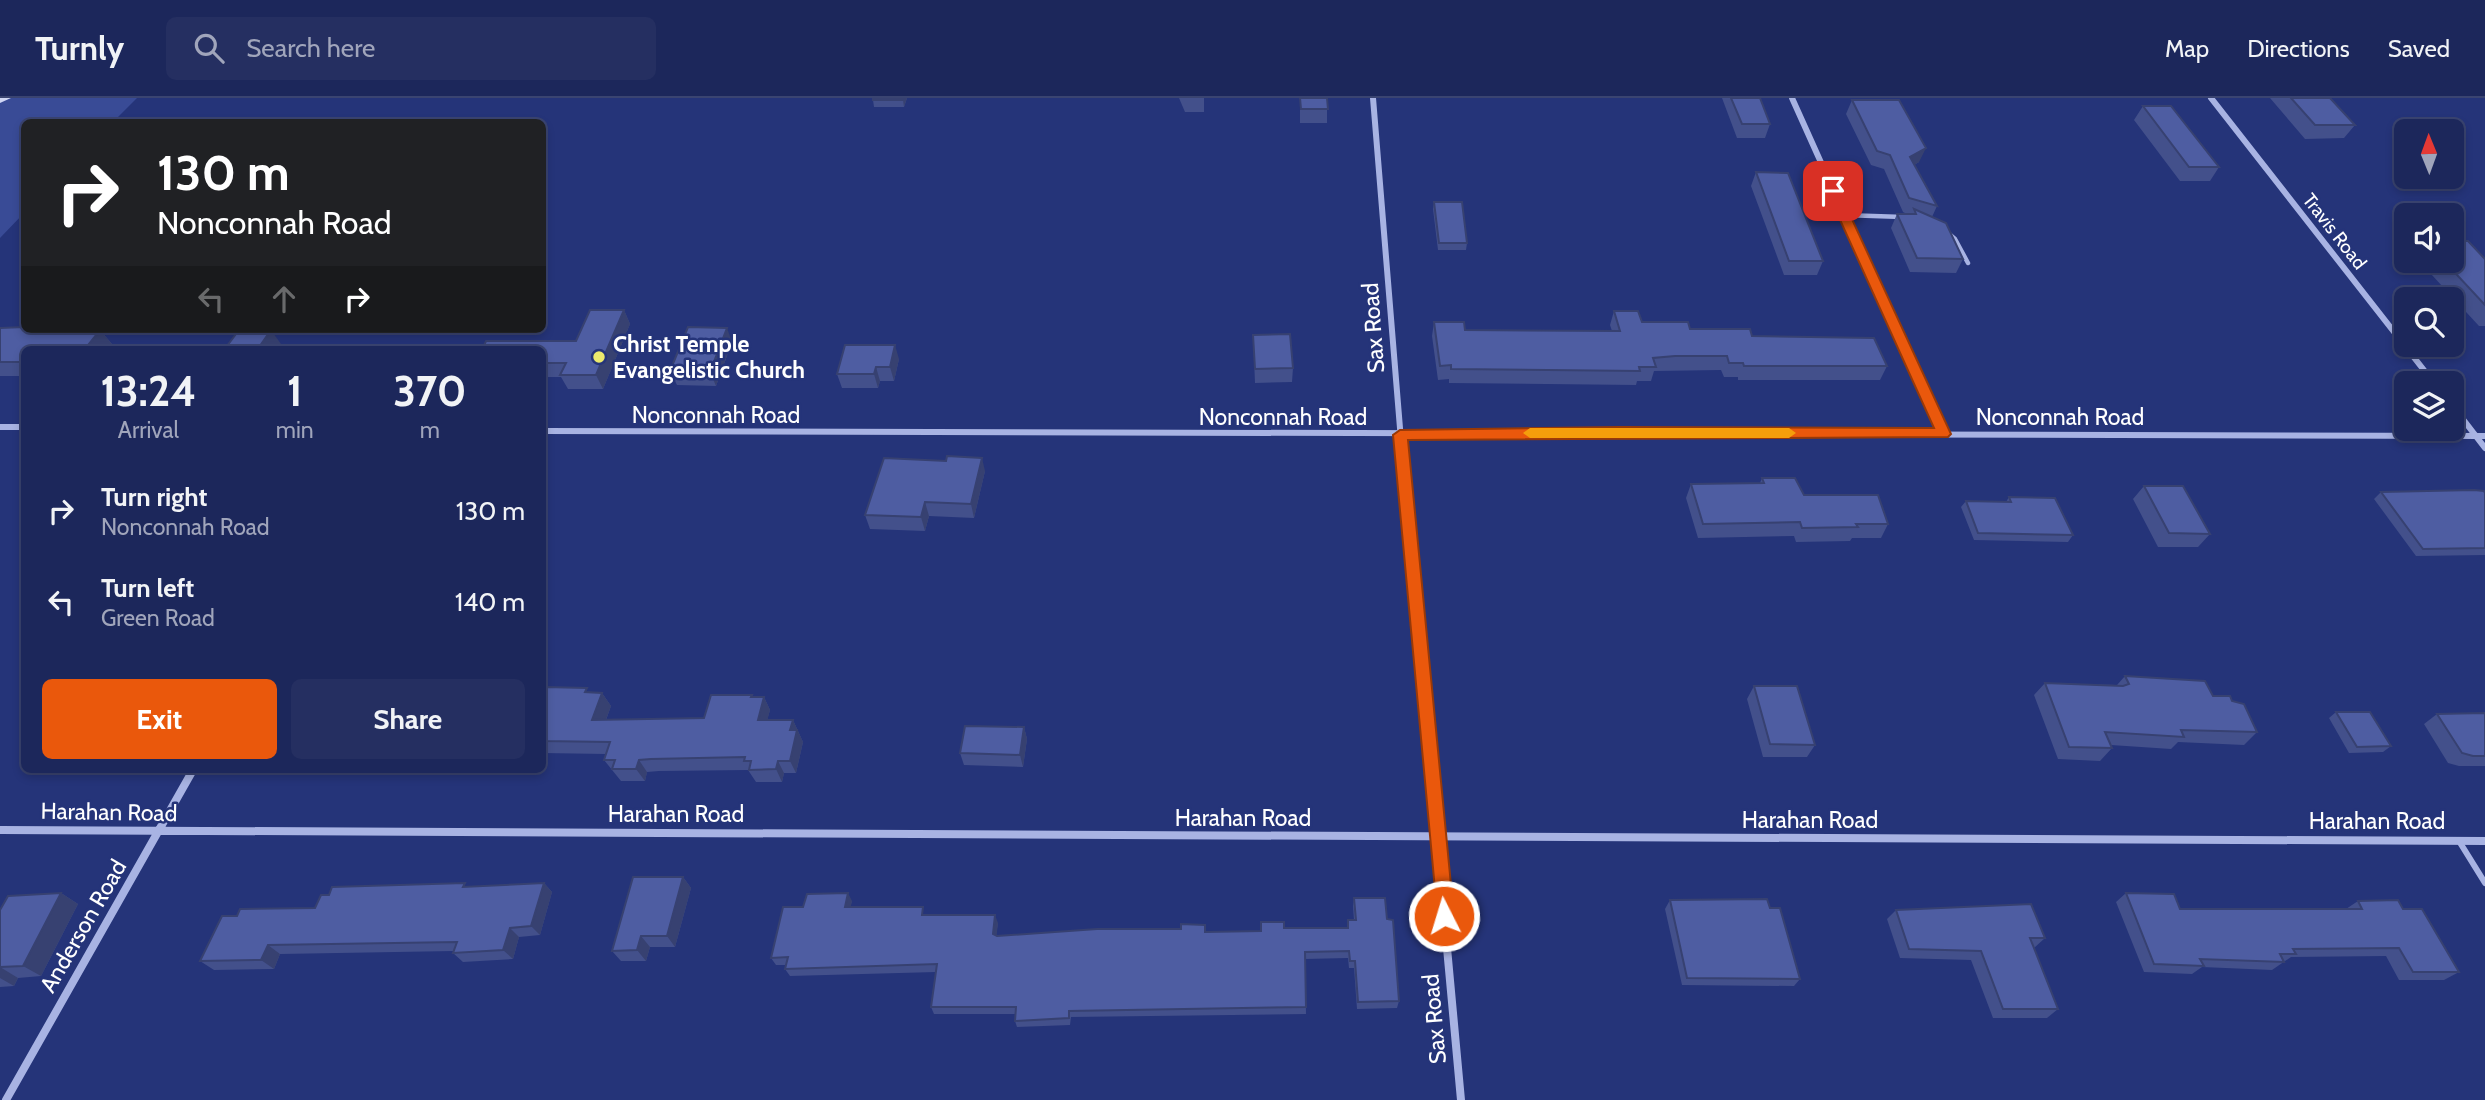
<!DOCTYPE html>
<html lang="en">
<head>
<meta charset="utf-8">
<style>
	body { margin:0; font-family:Cabin,sans-serif; background:#252f61; color:#f1f3f6; height:100vh; display:flex; flex-direction:column; font-size:26px; white-space:nowrap }
	* { box-sizing:border-box; margin:0 }
	p { font-size:23px; color:#a0a5bb }
	.icon { flex:none; width:38px; height:38px; fill:none; stroke:currentColor; stroke-width:2; stroke-linecap:round; stroke-linejoin:round }
	.map { position:relative; flex:1; overflow:hidden }
	.panel { position:absolute; left:21px; top:248px; width:525px; height:427px; display:flex; flex-direction:column; background:#1c275b; border-radius:10px; box-shadow:0 4px 10px #0003,0 0 0 2px #3a4471 }
	.panel>* { flex:none }
	.guide { position:absolute; left:21px; top:21px; width:525px; height:214px; border-radius:10px; box-shadow:0 4px 10px #0003,0 0 0 2px #3a4471; background:#202124; color:#fff; overflow:hidden }
	.needle { width:46px; rotate:359deg }
	.tools { position:absolute; left:2394px; top:21px; display:grid; gap:14px }
	.tools a { display:grid; place-items:center; width:70px; height:70px; border-radius:10px; background:#1c275b; box-shadow:0 4px 10px #0003,0 0 0 2px #3a4471; font-size:35px }
	.pin { position:absolute; display:grid; place-items:center; width:60px; height:60px; color:#fff; margin:-30px; border-radius:14px; box-shadow:0 4px 10px #0006 }
	.me { position:absolute; width:77px; margin:-38px; rotate:355deg; stroke-linejoin:round; filter:drop-shadow(0 0 5px #0008) }
	.turn { display:flex; align-items:center; gap:24px; height:147px; padding:0 21px; font-size:32px }
	.turn .icon { width:91px; height:91px; stroke-width:2.5 }
	.turn b { display:block; font-size:49px; line-height:60px }
	.lanes { display:flex; align-items:center; height:66px; padding:0 21px; background:#0003; justify-content:center; gap:35px; direction:ltr }
	.lanes .off { opacity:.35 }
	.eta { display:flex; justify-content:space-evenly; align-items:center; height:119px; text-align:center }
	.eta b { font-size:42px; font-weight:700; line-height:49px }
	.action { display:flex; gap:14px; margin-top:auto; padding:14px 21px }
	.action a { flex:1; height:80px; border-radius:10px; background:#ea580c; color:#fff; font-size:28px; font-weight:700; line-height:80px; text-align:center }
	.action a+a { background:#252f61; color:#f1f3f6 }
	ul { padding:0; list-style:none }
	li { display:flex; align-items:center; gap:21px; height:91px; padding:0 21px }
	li div { flex:1 }
	li b { display:block; font-size:26px }
	li em { font-style:normal }
	header { display:flex; align-items:center; gap:42px; box-sizing:border-box; height:98px; padding:0 35px; background:#1c275b; border-bottom:2px solid #3a4471 }
	header strong { font-size:33px }
	nav { display:flex; gap:38px; margin-inline-start:auto; font-size:24px }
	.search { width:490px; height:63px; background:#252f61; display:flex; align-items:center; gap:18px; box-sizing:border-box; padding:0 24px; border-radius:10px; color:#a0a5bb; font-size:26px }
	.map>svg:first-child { display:block }
</style>
</head>
<body>
<header>
<strong>Turnly</strong>
<div class="search"><svg class="icon" aria-label="search" viewBox="0 0 24 24"><circle cx="10" cy="10" r="6"/><path d="M15 15l6 6"/></svg>Search here</div>
<nav><a>Map</a><a>Directions</a><a>Saved</a></nav>
</header>
<div class="map">
<svg width="2485" height="1002" viewBox="0 0 2485 1002">
	<rect width="100%" height="100%" fill="#253479"/>
	<!-- green -->
	<path fill="#394b96" d="M0 0H137L113 24H24V115L0 140Z"/>
	<g fill="none" stroke-linecap="round" stroke-linejoin="round">
		<!-- lane-far1 -->
		<path stroke="#a8b3e3" stroke-width="4.5" d="M1843 117 1903 119
			M1948 135 1955 141 1968 165"/>
		<!-- lane -->
		<path stroke="#a8b3e3" stroke-width="6" d="M2459 743 2485 785"/>
		<!-- street-far1 -->
		<path stroke="#a8b3e3" stroke-width="6" d="M1373 0 1408 428
			M1792 0 1943 336
			M2211 0 2434 285
			M2452 307 2485 350
			M0 329H24
			M542 333 2485 338"/>
		<!-- street -->
		<path stroke="#a8b3e3" stroke-width="8" d="M1408 426 1461 1002
			M0 732 2485 743
			M6 1002 193 672"/>
		<!-- secondary -->
		<path fill="#d0d6f4" fill-rule="evenodd" d="M0 0H11L0 5Z"/>
	</g>
	<!-- wall -->
	<path fill="#43508b" d="M907 0 904 9H874L873 2Z
		M1179 0H1204V14H1185Z
		M1300 0H1327V25H1300Z
		M1722 0H1760L1770 26 1765 40H1737Z
		M2270 0H2330L2355 27 2344 40 2305 41Z
		M1852 2 1919 64 1914 67 1937 108 1932 119 1963 161 1956 175 1910 174 1891 130 1897 116H1907L1903 114 1884 71 1871 67 1846 16Z
		M2143 8 2219 69 2210 83H2180L2134 22Z
		M1756 74 1823 163 1817 177H1784L1751 88Z
		M1434 104 1467 145 1466 152H1438L1433 111Z
		M2485 161V228H2479L2419 163Z
		M624 212 630 226 603 291H568L561 279H542V252L576 243Z
		M1614 213 1642 224 1752 238 1887 268 1880 282H1738V279H1724L1721 272 1654 273 1651 283H1637L1636 287 1449 285V281L1438 282 1432 238 1434 224 1465 232 1612 233 1610 227Z
		M0 230 100 232 112 246 107 252H24V278H0Z
		M1253 237 1293 270 1292 284 1255 285Z
		M732 244 716 288 677 287 670 273Z
		M899 261 894 283H880L878 290H842L837 276Z
		M985 373 974 420 929 418 925 433 870 431 865 417Z
		M1762 380 1804 397 1888 426 1881 440H1852L1850 443 1796 444 1794 438 1698 440 1686 400 1691 386 1760 385Z
		M2144 388 2210 436 2198 449H2158L2133 401Z
		M2381 394 2485 395V457L2416 458 2374 401Z
		M2009 399 2073 437 2068 444 1974 442 1961 409 1966 403 2006 404Z
		M2125 578 2232 603 2257 634 2244 647 2178 644 2171 651 2111 647 2112 650 2100 663 2058 661 2034 597 2045 585 2117 587Z
		M1754 588 1815 647 1807 659H1763L1747 601Z
		M542 595H602L611 608 606 622 704 620 752 597 753 599H764L770 612 767 622H793L803 644 796 675H784L782 684H756L748 672 659 673 647 674 645 683H621L604 662 606 656 542 655Z
		M2336 614 2391 648 2383 654 2349 655 2329 620Z
		M2485 615V668H2459L2448 665 2424 626 2437 616Z
		M1024 629 1027 641 1023 669 964 667 960 655Z
		M683 779 691 790 675 849H650L646 863H621L612 853Z
		M544 785 552 794 540 837 519 839 513 861 463 864 453 855 454 853 280 856 274 871 214 872 200 863 237 818 315 810 469 789Z
		M61 795 78 806 41 878 18 880 14 888 0 889V812Z
		M2126 795 2180 811H2346L2358 803 2403 811 2459 874 2444 882H2399L2386 858 2291 859 2272 872 2202 869 2192 876 2144 874 2116 804Z
		M1354 800 1387 821 1399 903 1397 910 1357 911 1354 870H1349L1348 860 1305 861 1306 916 1071 919 1070 927 1017 929 1015 923V916H934L931 909 936 874 790 878 785 871 786 867H776L771 860 803 809 852 803 850 809 998 825 996 837 1261 833 1284 830H1347L1348 822H1354L1353 808Z
		M1670 802 1770 810 1800 881 1794 888 1682 887 1665 811Z
		M1896 812 2045 840 2034 850 2058 911 2047 920H1993L1971 862 1900 860 1887 821Z"/>
	<!-- shaded-wall -->
	<path fill="#374171" d="M903 0H907L904 9 903 2Z
		M1926 50 1919 64 1904 73 1910 59Z
		M624 212 630 226 603 291 596 277Z
		M727 230 732 244 716 288 710 274Z
		M100 232 112 246 107 252H84Z
		M271 232 281 246 277 252H257Z
		M895 247 899 261 894 283 890 269Z
		M876 269 880 283 878 290 874 276Z
		M982 360 985 373 974 420 971 406Z
		M925 404 929 418 925 433 921 419Z
		M602 595 611 608 601 635 592 622Z
		M764 599 770 612 764 635 758 622Z
		M793 622 803 644 796 675 790 663V632Z
		M1024 629 1027 641 1023 669 1020 657Z
		M639 662 647 674 645 683 636 671Z
		M778 663 784 675 782 684 776 671Z
		M683 779 691 790 675 849 667 838Z
		M544 785 552 794 540 837 531 828Z
		M61 795 78 806 41 878 23 868Z
		M848 795 852 803 849 817 845 809Z
		M995 817 998 825 996 843 993 836Z
		M510 830 519 839 513 861 503 852Z
		M641 838 650 849 646 863 637 852Z
		M268 847 280 856 274 871 261 862Z
		M0 869 18 880 14 888 0 880Z"/>
	<!-- building -->
	<path fill="#4e5da2" stroke="#374171" stroke-width="2" d="M873 0H903V2H873Z
		M1300 0H1327L1328 11H1301Z
		M1731 0H1760L1770 26H1742Z
		M2291 0H2330L2355 27H2315Z
		M1852 2H1899L1926 50 1910 59 1937 108 1909 100 1890 57 1877 53Z
		M2143 8H2171L2219 69H2189Z
		M1756 74 1788 75 1823 163H1789Z
		M1434 104H1462L1467 145H1439Z
		M1914 111 1946 125 1963 161 1917 160 1897 116H1916Z
		M2452 143H2468L2485 161V207L2444 163H2452Z
		M590 212H624L596 277H560L566 265H542V252H482L486 243H576Z
		M1614 213H1638L1642 224H1688L1690 231H1750L1752 238 1874 240 1887 268H1744L1743 265H1729L1727 258H1675L1653 260 1656 269H1639L1640 273 1451 271V267L1440 268 1434 224H1464L1465 232 1620 233Z
		M24 229V231L100 232 84 252H24V264H0V230Z
		M688 229 727 230 710 274 670 273Z
		M239 232H271L257 252H224Z
		M1290 236 1293 270 1255 271 1253 237Z
		M845 247H895L890 269H876L874 276H837Z
		M947 358 982 360 971 406 925 404 921 419 865 417 884 360 946 363Z
		M1762 380H1795L1804 397H1878L1888 426H1856L1858 429 1802 430 1800 424 1703 426 1691 386 1764 385Z
		M2144 388H2183L2210 436 2169 435Z
		M2474 392 2484 393 2485 395V450L2423 451 2381 394Z
		M2009 399 2055 400 2073 437 1978 435 1966 403 2011 404Z
		M2125 578 2205 583 2213 598H2230L2232 603 2244 606 2257 634 2181 632 2184 639 2105 634 2112 650 2069 649 2045 585 2123 588 2129 586Z
		M1754 588H1797L1815 647 1770 646Z
		M545 589 587 590 585 594 602 595 592 622 704 620 711 597H752L751 599H764L758 622H793L790 632H797L790 663H778L776 671 749 672 751 663H744L745 659 651 661 639 662 636 671H612L615 662H604L610 644 542 643V595Z
		M2336 614H2370L2391 648 2357 649Z
		M2485 615V658H2473L2462 655 2437 616Z
		M965 628 1024 629 1020 657 960 655Z
		M633 779H683L667 838H641L637 852 612 853Z
		M465 785 463 789 544 785 531 828 510 830 503 852 453 855 457 844 268 847 261 862 200 863 222 818H237L240 811 315 810 321 797H329L332 789Z
		M61 795 23 868 0 869V812L8 798Z
		M848 795 845 809H923L922 817H995L993 836 997 838 1097 831H1181V826L1205 827V834L1261 833V824H1284V830H1348V822H1356L1354 800H1385L1387 821 1393 822 1399 903 1358 904 1355 863H1350L1349 853 1305 854 1306 909 1069 913V920L1015 923 1016 909H931L937 866 785 871 788 859 771 860 783 809H803L807 796Z
		M2126 795 2174 796 2180 811H2362L2358 803 2398 802 2403 811H2422L2459 874H2413L2399 850 2293 851 2296 856H2280L2284 864 2200 861 2204 868 2154 866Z
		M1767 801 1770 810H1780L1800 881 1687 880 1670 802Z
		M2031 806 2045 840H2030L2058 911H2003L1981 853 1909 851 1896 812Z"/>
	<!-- route -->
	<path fill="#ea580c" stroke="#983908" stroke-width="2" d="M1833 90 1839 93 1951 336 1948 339 1408 342 1454 818 1451 824 1444 827 1438 824 1393 337 1400 332 1620 329 1934 330 1827 93Z"/>
	<!-- slow -->
	<path fill="#f59e0b" d="M1530 330H1789L1796 335 1789 340H1530L1523 335Z"/>
	<!-- markers -->
	<circle fill="#ece96d" stroke="#253479" stroke-width="2.5" cx="599" cy="259" r="7"/>
	<g text-anchor="middle" stroke-width="5" stroke-linejoin="round" paint-order="stroke">
		<!-- far-street labels -->
		<g font-size="19" fill="#fff" stroke="#253479">
			<text transform="translate(2335 133) rotate(52)" y="7">Travis Road</text>
		</g>
		<!-- street labels -->
		<g font-size="23" fill="#fff" stroke="#253479">
			<text transform="translate(1373 230) rotate(-94)" y="8">Sax Road</text>
			<text x="716" y="325">Nonconnah Road</text>
			<text x="1283" y="327">Nonconnah Road</text>
			<text x="2060" y="327">Nonconnah Road</text>
			<text transform="translate(109 714) rotate(1)" y="8">Harahan Road</text>
			<text x="676" y="724">Harahan Road</text>
			<text x="1243" y="728">Harahan Road</text>
			<text x="1810" y="730">Harahan Road</text>
			<text x="2377" y="731">Harahan Road</text>
			<text transform="translate(83 828) rotate(-60)" y="8">Anderson Road</text>
			<text transform="translate(1434 921) rotate(-95)" y="8">Sax Road</text>
		</g>
		<!-- poi labels -->
		<g font-size="23" font-weight="bold" fill="#fff" stroke="#253479" text-anchor="start">
			<text x="613" y="254">Christ Temple<tspan x="613" dy="26">Evangelistic Church</tspan></text>
		</g>
	</g>
</svg>
<div class="tools">
<a><svg class="needle" viewBox="-14 -14 28 28"><path d="M0-13l5 13h-10z" fill="#e53935"/><path d="M0 13l5-13h-10z" fill="#a0a5bb"/></svg></a>
<a><svg class="icon" aria-label="sound" viewBox="0 0 24 24"><path d="M4 9h4l5-4v14l-5-4H4zM17 9q2 3 0 6"/></svg></a>
<a><svg class="icon" aria-label="search" viewBox="0 0 24 24"><circle cx="10" cy="10" r="6"/><path d="M15 15l6 6"/></svg></a>
<a><svg class="icon" aria-label="layers" viewBox="0 0 24 24"><path d="M12 4l9 5-9 5-9-5zM3 14l9 5 9-5"/></svg></a>
</div>
<div class="pin" style="left:1833px;top:93px;background:#d93025"><svg class="icon" aria-label="arrive" viewBox="0 0 24 24"><path d="M6 21V4h12l-3 4 3 4H6"/></svg></div>
<svg class="me" style="left:1444px;top:818px" viewBox="-20 -20 40 40"><circle r="17" fill="#ea580c" stroke="#fff" stroke-width="3"/><path d="M0-11L8 9 0 5-8 9z" fill="#fff"/></svg>
<div class="guide">
<div class="turn"><svg class="icon" aria-label="right" viewBox="0 0 24 24"><path d="M7 20v-9h11M14 6l5 5-5 5"/></svg><div><b>130 m</b>Nonconnah Road</div></div>
<div class="lanes"><svg class="icon off" aria-label="left" viewBox="0 0 24 24"><path d="M17 20v-9H6M10 6l-5 5 5 5"/></svg><svg class="icon off" aria-label="ahead" viewBox="0 0 24 24"><path d="M12 20V5M6 11l6-6 6 6"/></svg><svg class="icon" aria-label="right" viewBox="0 0 24 24"><path d="M7 20v-9h11M14 6l5 5-5 5"/></svg></div>
</div>
<section class="panel">
<div class="eta">
<div><b>13:24</b><p>Arrival</p></div>
<div><b>1</b><p>min</p></div>
<div><b>370</b><p>m</p></div>
</div>
<ul>
<li><svg class="icon" aria-label="right" viewBox="0 0 24 24"><path d="M7 20v-9h11M14 6l5 5-5 5"/></svg><div><b>Turn right</b><p>Nonconnah Road</p></div><em>130 m</em></li>
<li><svg class="icon" aria-label="left" viewBox="0 0 24 24"><path d="M17 20v-9H6M10 6l-5 5 5 5"/></svg><div><b>Turn left</b><p>Green Road</p></div><em>140 m</em></li>
</ul>
<div class="action"><a>Exit</a><a>Share</a></div>
</section>
</div>
</body>
</html>
